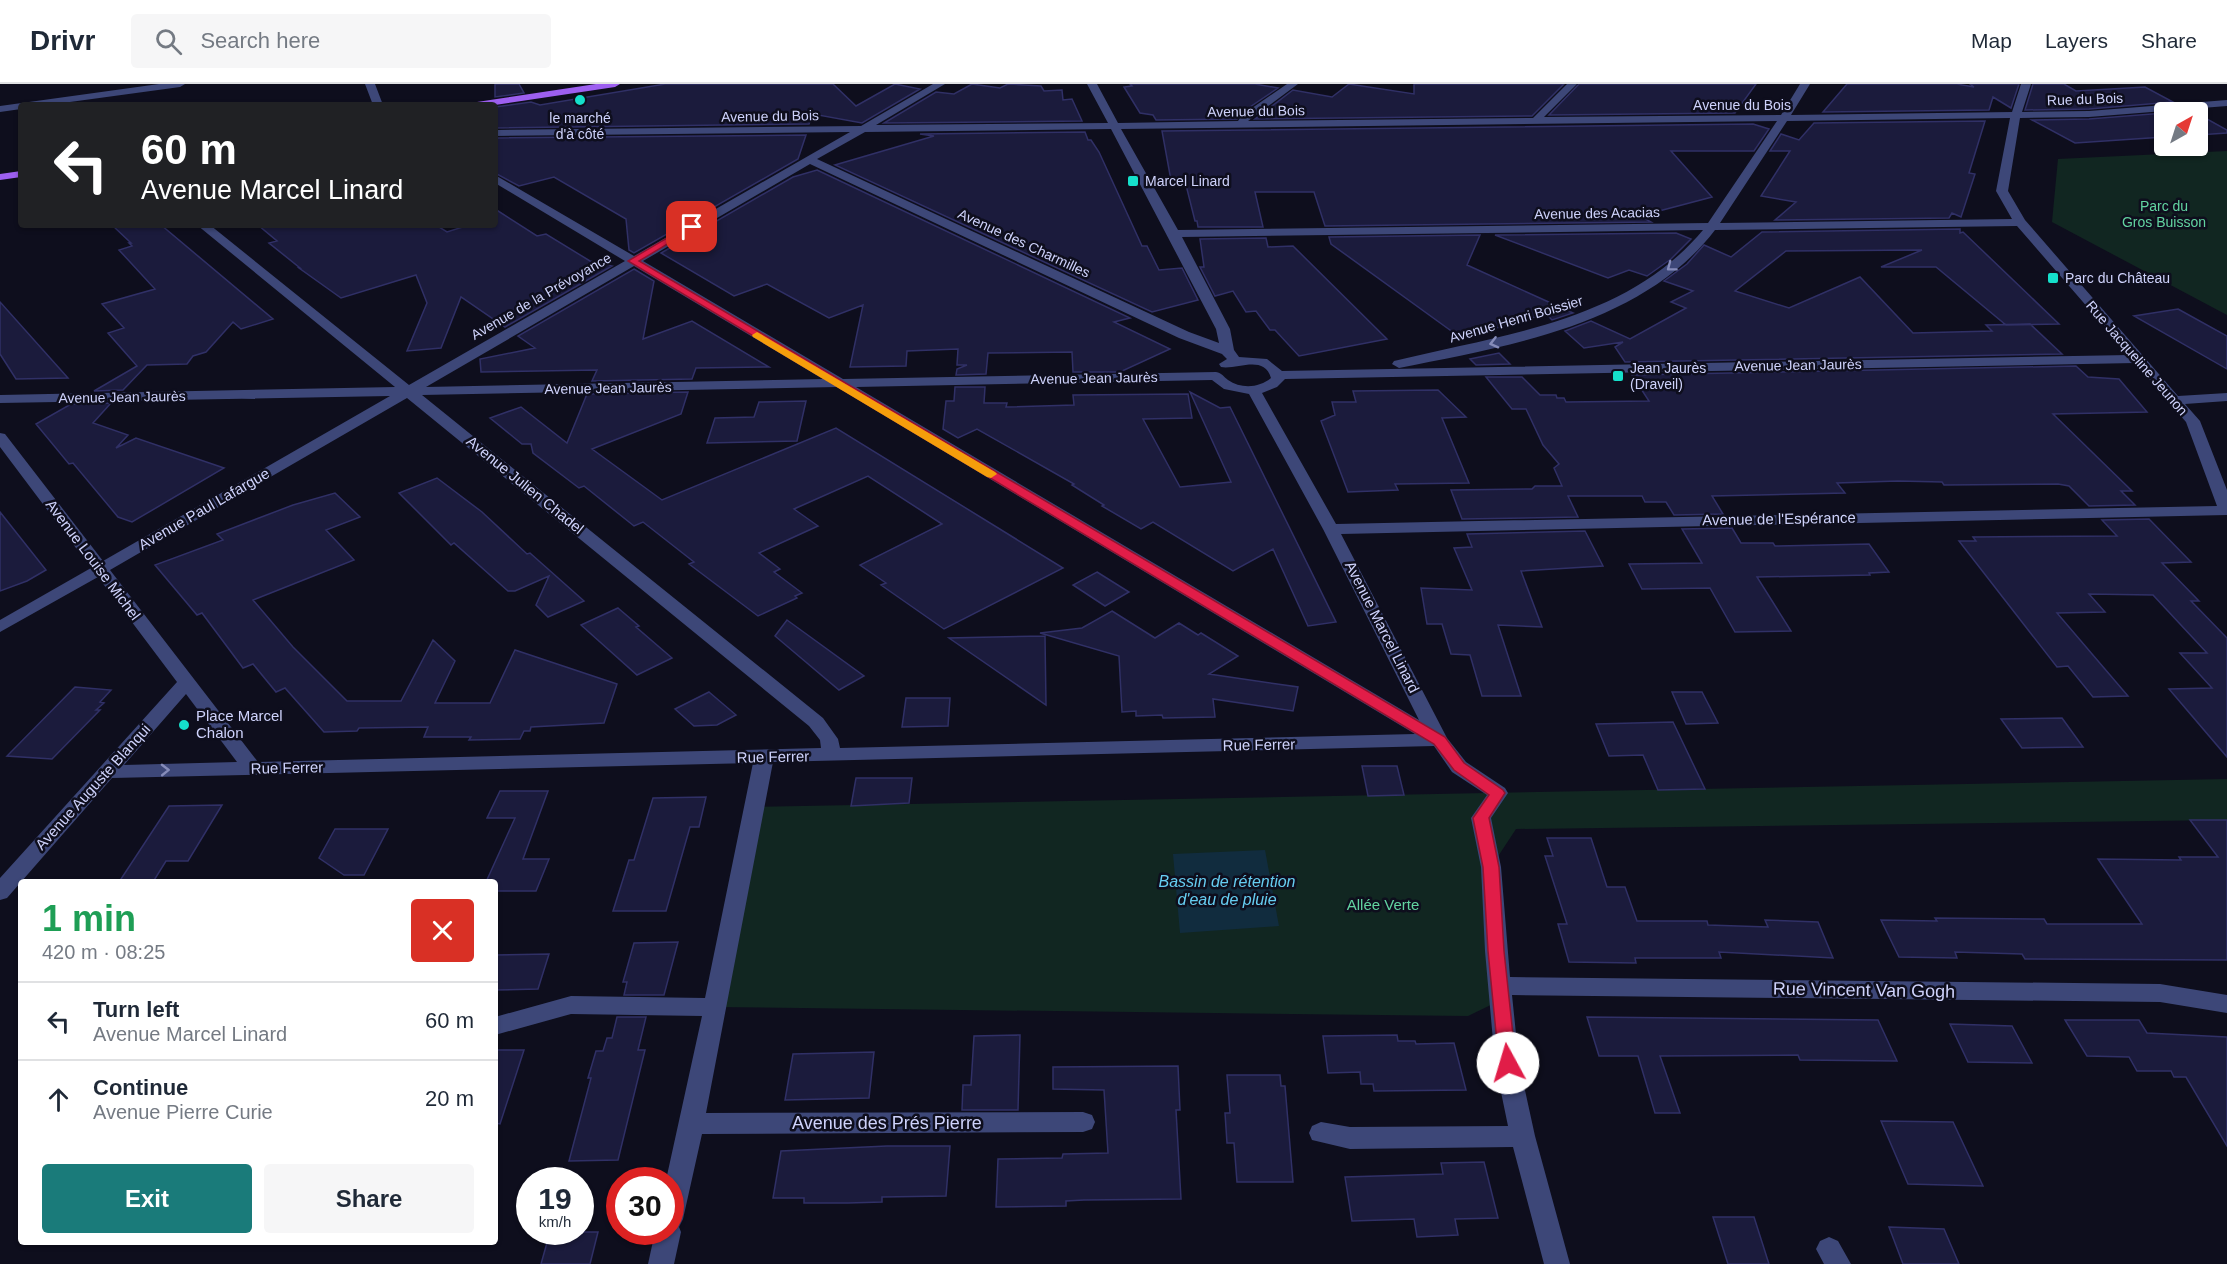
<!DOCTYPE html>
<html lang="en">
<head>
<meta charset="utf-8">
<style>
	body { margin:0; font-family:Arial,sans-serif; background:#f6f6f7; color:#1f2937; height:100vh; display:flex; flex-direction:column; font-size:22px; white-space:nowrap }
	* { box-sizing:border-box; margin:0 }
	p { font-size:20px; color:#747a83 }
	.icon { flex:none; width:33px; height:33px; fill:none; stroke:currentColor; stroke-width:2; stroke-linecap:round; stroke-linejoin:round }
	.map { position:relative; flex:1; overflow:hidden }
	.sheet { position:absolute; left:18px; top:795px; width:480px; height:366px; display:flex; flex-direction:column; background:#fff; border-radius:6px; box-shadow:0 2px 4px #0004 }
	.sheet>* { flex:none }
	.banner { position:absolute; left:18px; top:18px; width:480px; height:126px; border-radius:6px; box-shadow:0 2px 4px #0004; background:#202124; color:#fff; overflow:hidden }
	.needle { width:39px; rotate:39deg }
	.fabs { position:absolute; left:2154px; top:18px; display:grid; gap:12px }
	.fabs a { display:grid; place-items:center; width:54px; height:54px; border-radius:6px; background:#fff; box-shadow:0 2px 4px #0004; font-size:30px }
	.speed { position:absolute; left:516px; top:1083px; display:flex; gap:12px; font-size:30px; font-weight:700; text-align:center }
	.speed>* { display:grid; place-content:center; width:78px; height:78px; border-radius:50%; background:#fff; box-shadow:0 2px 4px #0004; line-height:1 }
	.speed small { font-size:15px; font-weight:400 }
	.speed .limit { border:9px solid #d22; background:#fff; color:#111 }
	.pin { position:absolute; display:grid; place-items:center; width:51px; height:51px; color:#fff; margin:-26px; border-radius:12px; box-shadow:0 3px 9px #0006 }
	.me { position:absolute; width:66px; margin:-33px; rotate:354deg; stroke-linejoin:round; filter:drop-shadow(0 0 4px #0008) }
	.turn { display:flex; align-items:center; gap:21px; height:126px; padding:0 24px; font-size:27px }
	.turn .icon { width:78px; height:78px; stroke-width:2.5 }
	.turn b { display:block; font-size:42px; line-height:51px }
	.round { display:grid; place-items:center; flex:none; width:63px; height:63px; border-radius:6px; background:#f6f6f7 }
	.headline { display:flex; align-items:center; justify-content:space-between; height:102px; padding:0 24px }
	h1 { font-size:36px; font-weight:700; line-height:45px; color:#1e9e55 }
	.button { display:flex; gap:12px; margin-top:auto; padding:12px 24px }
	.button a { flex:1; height:69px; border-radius:6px; background:#1a7b7a; color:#fff; font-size:24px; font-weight:700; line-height:69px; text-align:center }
	.button a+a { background:#f6f6f7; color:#1f2937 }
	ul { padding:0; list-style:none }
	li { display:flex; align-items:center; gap:18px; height:78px; padding:0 24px; border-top:2px solid #e0e1e3 }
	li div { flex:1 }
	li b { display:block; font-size:22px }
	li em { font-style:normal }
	header { display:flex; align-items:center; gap:36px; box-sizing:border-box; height:84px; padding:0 30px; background:#fff; border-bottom:2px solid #e0e1e3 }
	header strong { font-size:28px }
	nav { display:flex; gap:33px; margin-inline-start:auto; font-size:21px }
	.search { width:420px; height:54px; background:#f6f6f7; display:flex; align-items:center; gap:15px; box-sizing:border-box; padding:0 21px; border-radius:6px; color:#747a83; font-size:22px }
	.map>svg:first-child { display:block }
</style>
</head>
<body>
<header>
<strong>Drivr</strong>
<div class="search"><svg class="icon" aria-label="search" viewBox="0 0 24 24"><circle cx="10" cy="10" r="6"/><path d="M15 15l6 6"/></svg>Search here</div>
<nav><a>Map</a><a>Layers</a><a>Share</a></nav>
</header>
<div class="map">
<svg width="2227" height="1180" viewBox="0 0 2227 1180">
	<rect width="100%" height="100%" fill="#0e0e1d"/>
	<!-- green -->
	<path fill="#112621" d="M2227 67V231L2052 138 2058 75Z
		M2227 695V736L1516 745 1491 783 1501 916 1468 932 714 923 753 723Z"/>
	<!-- water -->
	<path fill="#112c3e" d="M1265 766 1279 842 1180 849 1173 770Z"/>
	<!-- building -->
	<path fill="#1b1b3c" stroke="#303066" stroke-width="1.5" d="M495 0H519L524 9 495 13Z
		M665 0H833L856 22 895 0 920 5 862 39 813 30 809 40 495 44V23L531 18 540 21Z
		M972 0 1000 4 1008 0 1041 2 1044 7 1062 6 1063 16 1072 15 1082 37 884 39 936 8 954 10Z
		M1130 0H1255L1278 4 1241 29 1237 35 1156 36 1153 31 1140 29 1124 3 1132 2Z
		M1349 0 1414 10V0H1564L1532 32 1255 35 1293 6 1332 13Z
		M1579 0H1756L1735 29 1549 31Z
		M1847 0H1957L1974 3 1970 0H2019L2011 24 1993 13 1989 26 1823 28Z
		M2033 0H2064L2076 7 2145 3 2173 18 2089 25 2025 26Z
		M2164 29V53L2075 59 2032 36 2089 35Z
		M2198 30 2227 46V49L2198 51Z
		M1985 37 1969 89 1975 90 1961 133 1952 129 1949 134 1775 136 1796 118 1761 112 1790 67H1770L1781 50 1799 56 1814 39Z
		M1753 40 1769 45 1754 67H1671L1712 113 1640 132 1651 138 1325 142 1314 108H1255L1263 143H1198L1197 137H1195L1186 101 1172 102 1162 47Z
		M1085 48 1088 56H1091L1099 68 1142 162H1147L1159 186 1182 184 1198 216 1152 228 835 81 934 52 920 50Z
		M806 51 798 75 634 169 629 166 626 135 554 93 519 102 495 89V54Z
		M817 86 1130 234 1114 238 1170 265 1120 288H1073L1072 268 988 269 986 290 956 291 957 285 967 281H957L958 265 907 267 906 282 850 283 863 221 829 234 767 200 734 212 661 169 793 93Z
		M495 125 537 152 546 150 590 177 612 182 505 243 461 213 441 264 407 267 427 219 416 191 341 214 299 184H300L269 159 277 157 258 141H436L447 148 469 141H495Z
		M112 141H161L273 235 241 245 233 238 206 268 193 272 187 280 147 281 123 306 94 307 137 282 108 249 124 244 102 220 155 205 119 166 132 162 129 159H131Z
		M1960 145V149L1963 148 2059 240 2006 241 1936 183H1881L1922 166 1786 167 1735 207 1789 224 1860 193 1913 249 1992 247 1986 241 2030 240 2062 270 1625 278 1615 263 1623 258 1584 264 1565 247 1591 237 1630 255 1686 224 1671 218 1693 207 1664 197 1687 180 1704 161 1731 173 1762 148Z
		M1676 149 1691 155 1671 175 1647 192 1629 186 1608 194 1495 151Z
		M1480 151 1467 181 1573 229 1552 236 1546 230 1461 254 1331 160 1329 153Z
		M1266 154 1268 163 1293 162 1387 255 1299 272 1275 246H1270L1256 227 1246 228 1233 207 1215 212 1200 183H1204L1200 155Z
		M634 185 654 197 643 255 692 237 769 283 696 284 692 295 592 297 597 286 481 288 480 275 535 264 518 252Z
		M0 218 68 294 16 295 0 270Z
		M2178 225 2227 252V285L2134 232Z
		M1499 269 1510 280 1476 281 1470 275Z
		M2076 282 2088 293 2119 295 2147 328 2053 330 2132 407H2121L2135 421 2089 422 2069 402 2058 400 1944 401 1942 398 1898 397 1837 399 1845 409 1712 412 1723 430 1674 431 1666 418H1645L1642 412H1568L1578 433 1462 435 1451 406 1532 405 1535 402H1562L1554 384 1559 380 1543 361 1526 325H1512L1486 293H1522L1540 311H1556L1557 314H1564L1566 318 1649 317 1632 291Z
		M955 303H985L984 319H1007L1006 323 1074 321 1073 311 1188 310 1192 334 1143 335 1180 403 1231 398 1190 308 1220 324 1230 323 1336 538 1308 542 1273 465 1233 487 1153 438 1141 445 1102 422 1104 421 1072 401 1074 400 977 345 958 354 943 345 946 317H954Z
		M1438 306 1466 333 1442 334 1469 399 1395 400 1398 406 1348 408 1321 337 1335 331 1332 318H1356L1353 307Z
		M688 308 681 330 592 365 662 416 836 344 1063 484 944 545 881 501 886 499 860 481 942 440 868 392 794 425 818 442 759 469 780 485 774 488 802 509 795 512 797 514 758 532 689 480 694 478 643 438 634 442 584 402 579 404 533 369 531 360H522L490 334 521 323 567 359 587 310Z
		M806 317 797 357 707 359 715 334 754 333 759 318Z
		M111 319 93 339 128 351 116 364 136 354 224 384 132 438 118 433 73 379 69 380 36 340 71 320Z
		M437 394 482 428 527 470 530 469 584 517 548 533 536 521 549 492 515 507H508L454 459 451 461 399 409Z
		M335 409 360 433 326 446 354 476 253 516 293 563 347 617H401L433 556 455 577 435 619H490L515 566 617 600 604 639 531 643 530 647H524L520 655 469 656 471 653H424L428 643 359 644 357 647 324 648 285 604 276 608 253 580 243 584 202 529 197 531 155 481 223 456 217 450 293 421Z
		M0 428 46 486 27 497 0 507Z
		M2149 435 2191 478 2162 479 2199 517H2191L2227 554V673L2169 605 2212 604 2180 569H2207L2153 511 2089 510 2105 528 2057 529 2128 612 2093 613 2068 582 2057 583 1959 457H1976L1973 453 2117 452 2102 436Z
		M1732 444 1741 459H1773L1775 462 1869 460 1889 488 1869 489 1870 491 1757 493 1791 547 1735 548 1710 504 1642 505 1629 480 1702 479 1682 445Z
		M1585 447 1603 482 1521 487 1542 543 1498 541 1521 612H1482L1470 571 1451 570 1442 540H1427L1421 504 1472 506 1454 464 1472 463 1467 450Z
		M1097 488 1129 508 1105 522 1073 501Z
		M618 524 639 542 636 543 672 574 637 591 581 541Z
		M1112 527 1155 554 1179 539 1198 551 1201 549 1238 572 1209 590 1298 603 1293 627 1213 615 1215 633 1163 634 1162 631 1136 632V627L1122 628 1119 572 1040 549 1082 544Z
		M787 536 864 592 839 606 775 552Z
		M1045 552 1046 621 949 554Z
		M75 603 111 606 100 618 104 619 96 626H100L52 675 7 672Z
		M709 608 736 631 717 641 694 642 675 625Z
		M1672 608H1702L1718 639 1686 640Z
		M906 614H950L948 642 902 643Z
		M2062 634 2083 663 2022 664 2001 635Z
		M1673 638 1705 705 1658 706 1643 671 1609 672 1596 640Z
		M1362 682H1397L1404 711 1368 712Z
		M856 694H912L909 719 851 722Z
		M500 707H548L523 775H549L536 807H495V798H486L515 734H487Z
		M706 713 699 743H690L666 827H613L629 776H634L653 714Z
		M222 721 188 777H166L153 798H119L169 722Z
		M2190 736H2227V876L2025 875 2022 870 1955 868 1957 874 1899 873 1881 836 1937 837 1935 834 2044 835 2047 840H2142L2098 775 2181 776 2179 773H2218Z
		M335 745H388L364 791H344L319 774Z
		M1547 754H1591L1607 803H1625L1637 837H1707L1708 841 1768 843 1765 836 1818 838 1833 874 1719 868 1721 874H1635L1636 879 1569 878 1558 840H1567L1545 772H1553Z
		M678 858 664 911H624L627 898H623L634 859Z
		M549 870 538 905 495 906V871Z
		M617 933H646L638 966H645L618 1076 569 1077 591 994H588L596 967H603L607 954H612Z
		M1587 933 1878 936 1897 977 1800 976 1798 971 1660 972 1680 1029H1655L1638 972H1599Z
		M2065 936H2139L2147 949 2227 953V1062L2186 993H2174L2171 987H2137L2129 973 2087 972Z
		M1950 940 2012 942 2032 979 1968 978Z
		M1020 951 1018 1026H962L963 1001H971L974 952Z
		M1397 951 1398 957H1415L1416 960 1454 959 1466 1006 1374 1007 1373 1000H1361L1360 988 1328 989 1323 952Z
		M495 966H524L500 1040 495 1039Z
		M874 968 869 1014 785 1016 793 970Z
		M1178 982 1180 1026H1176L1181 1115 1084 1116 1066 1117V1122L996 1123 998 1075 1062 1074 1063 1070 1108 1069 1104 1006 1053 1005V983Z
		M1227 991H1280L1281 1002H1285L1293 1098H1237L1234 1059H1227L1225 1029H1230Z
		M1881 1037 1953 1038 1983 1102 1908 1100Z
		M887 1062H950L946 1112 882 1113V1118L848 1119H804V1114H773L781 1067Z
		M1484 1078 1498 1134 1455 1135 1458 1151 1417 1153 1414 1135 1352 1137 1345 1093 1443 1090 1441 1079Z
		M1713 1133H1754L1769 1180H1728Z
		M1889 1143 1944 1145 1959 1180H1903Z
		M550 1148H598L590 1180H541Z"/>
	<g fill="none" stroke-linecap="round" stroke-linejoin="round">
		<!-- minor -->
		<path fill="#3d4778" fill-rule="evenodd" d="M159 0H185L180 3 48 21H21V25L0 28V22Z
			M365 0H375L383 21H373Z
			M933 0H945L876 41 1108 39 1087 0H1097L1118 39 1238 37 1242 31 1287 0H1298L1248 37 1533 34 1567 0H1577L1544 33 1781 31 1800 0H1810L1791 31 2012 28 2021 0H2031L2022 28 2089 27 2227 16V22L2089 33 2020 34 2008 107 2025 136 2178 312 2227 309V317L2185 320 2200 337 2227 406V431L1341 450 1447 654 1466 678 1505 704 1508 709 1491 734 1501 783 1510 893 2160 900 2227 911V929L2160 918 1512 911 1519 979 1535 1052 1570 1180H1544L1513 1063 1350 1065 1312 1056 1309 1049 1312 1042 1321 1038 1350 1043 1508 1042 1495 979 1485 867 1481 783 1471 734 1487 711 1452 688 1434 662 773 678 706 1029 1083 1028 1092 1031 1095 1038 1092 1045 1083 1048 702 1050 683 1135 679 1143 681 1148 674 1180H648L655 1148H670V1096H666L702 932 571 930 495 951V933L571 912 705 914 753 679 112 694 7 814 0 816V794L177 598 98 493 0 548V536L91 484 0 363V349L5 350 103 477 390 312 0 319V311L395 303 197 141H210L409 301 625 177 495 99V91L634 172 850 48 495 52V46L861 42ZM2010 34 1996 107 2012 135 1720 139 1787 37ZM1777 37 1708 139 1178 146 1121 45ZM1111 45 1216 245 1219 259 1189 248 817 75 865 48ZM810 80 1179 254 1222 270 1227 275 1219 280 1221 283C1237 286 1264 270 1271 294 1259 304 1241 305 1228 296 1224 293 1222 289 1216 288L843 295 643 177ZM2017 142 2129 271 1282 287 1267 275 1239 273 1234 266 1230 245 1182 153 1703 146C1626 238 1503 250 1394 277L1392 280 1399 284C1509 262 1642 241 1715 146ZM634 182 823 295 426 303ZM2135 279 2186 338 2217 422 1336 440 1262 309 1277 303 1285 295ZM1212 296 1224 305 1249 310 1323 445 1419 636 856 303ZM837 303 1415 650 840 664 838 655 823 634 422 311ZM407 314 809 642 820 656 821 664 258 678 110 486ZM186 610 237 678 124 681Z
			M1829 1153 1838 1157 1851 1180H1824L1816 1165 1820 1157Z"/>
		<!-- major -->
		<path fill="#9d5ff0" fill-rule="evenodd" d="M596 0H620L615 3 495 21H472L477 18Z
			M21 87V93L0 96V90Z"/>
	</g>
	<!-- one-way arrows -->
	<defs><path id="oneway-chevron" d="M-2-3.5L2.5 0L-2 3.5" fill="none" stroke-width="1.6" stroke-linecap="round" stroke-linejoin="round" transform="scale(1.5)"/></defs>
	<g stroke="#868cba">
		<use href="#oneway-chevron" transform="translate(1671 183) rotate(143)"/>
		<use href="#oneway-chevron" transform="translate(1494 259) rotate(166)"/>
		<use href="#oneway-chevron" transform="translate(165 686) rotate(-1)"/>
	</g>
	<!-- route -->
	<path fill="#e11d48" stroke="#92132f" stroke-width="1.5" d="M689 141 696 143 639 177 1445 653 1464 679 1503 706 1505 709 1489 734 1499 783 1504 867 1516 979 1514 984 1508 987 1501 984 1499 979 1488 867 1483 783 1473 734 1489 711 1454 686 1434 660 628 177Z"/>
	<!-- slow -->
	<path fill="#f59e0b" d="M757 248 995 388 997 390 991 394 987 393 753 253 752 251Z"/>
	<!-- markers -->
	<g fill="#15e0cb" stroke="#0e0e1d" stroke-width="2">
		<circle cx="580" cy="16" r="6"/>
		<rect x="1127" y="91" width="12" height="12" rx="3"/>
		<rect x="2047" y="188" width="12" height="12" rx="3"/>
		<rect x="1612" y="286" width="12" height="12" rx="3"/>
		<circle cx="184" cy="641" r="6"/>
	</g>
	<g text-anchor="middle" stroke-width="5" stroke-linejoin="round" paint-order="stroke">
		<!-- far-street labels -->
		<g font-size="14" fill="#ced2fb" stroke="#0e0e1d">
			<text transform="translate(2085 15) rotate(-2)" y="5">Rue du Bois</text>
			<text x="1742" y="26">Avenue du Bois</text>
			<text transform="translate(1256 27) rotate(-1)" y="5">Avenue du Bois</text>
			<text transform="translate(770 32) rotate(-1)" y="5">Avenue du Bois</text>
			<text transform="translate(1597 129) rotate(-1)" y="5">Avenue des Acacias</text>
			<text transform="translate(1024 159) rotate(25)" y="5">Avenue des Charmilles</text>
			<text transform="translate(541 212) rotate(-30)" y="5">Avenue de la Prévoyance</text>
			<text transform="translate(1516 235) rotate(-16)" y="5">Avenue Henri Boissier</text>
			<text transform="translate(2137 274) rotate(49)" y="5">Rue Jacqueline Jeunon</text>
			<text transform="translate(1798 281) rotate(-1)" y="5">Avenue Jean Jaurès</text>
			<text transform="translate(1094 294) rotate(-1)" y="5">Avenue Jean Jaurès</text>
			<text transform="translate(608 304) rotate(-1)" y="5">Avenue Jean Jaurès</text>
			<text transform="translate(122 313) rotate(-1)" y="5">Avenue Jean Jaurès</text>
		</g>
		<!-- far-poi labels -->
		<g font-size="14" fill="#ced2fb" stroke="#0e0e1d" text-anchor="start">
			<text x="580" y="39" text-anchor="middle">le marché<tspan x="580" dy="16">d'à côté</tspan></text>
			<text x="1145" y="102">Marcel Linard</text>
			<text x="2065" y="199">Parc du Château</text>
			<text x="1630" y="289">Jean Jaurès<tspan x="1630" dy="16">(Draveil)</tspan></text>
		</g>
		<!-- far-park labels -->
		<g font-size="14" fill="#62d3a0" stroke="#0e0e1d">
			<text x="2164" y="127">Parc du<tspan x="2164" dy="16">Gros Buisson</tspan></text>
		</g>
		<!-- street labels -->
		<g font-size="15" fill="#ced2fb" stroke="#0e0e1d">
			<text transform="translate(525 401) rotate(39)" y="5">Avenue Julien Chadel</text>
			<text transform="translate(204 425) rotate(-30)" y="5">Avenue Paul Lafargue</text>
			<text transform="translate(1779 435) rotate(-1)" y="5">Avenue de l'Espérance</text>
			<text transform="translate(93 476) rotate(53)" y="5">Avenue Louise Michel</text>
			<text transform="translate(1382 543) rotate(63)" y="5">Avenue Marcel Linard</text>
			<text transform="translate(1259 661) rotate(-1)" y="5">Rue Ferrer</text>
			<text transform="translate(773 673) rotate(-1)" y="5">Rue Ferrer</text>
			<text transform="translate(287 684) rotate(-1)" y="5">Rue Ferrer</text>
			<text transform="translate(93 703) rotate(-48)" y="5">Avenue Auguste Blanqui</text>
		</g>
		<!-- poi labels -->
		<g font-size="15" fill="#ced2fb" stroke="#0e0e1d" text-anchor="start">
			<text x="196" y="637">Place Marcel<tspan x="196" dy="17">Chalon</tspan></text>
		</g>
		<!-- park labels -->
		<g font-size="15" fill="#62d3a0" stroke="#0e0e1d">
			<text x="1383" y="826">Allée Verte</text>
		</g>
		<!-- water labels -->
		<g font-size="16" font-style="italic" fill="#66cdf1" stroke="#0e0e1d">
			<text x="1227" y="803">Bassin de rétention<tspan x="1227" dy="18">d'eau de pluie</tspan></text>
		</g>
		<!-- near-street labels -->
		<g font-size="18" fill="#ced2fb" stroke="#0e0e1d">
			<text transform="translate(1864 906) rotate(1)" y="6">Rue Vincent Van Gogh</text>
			<text x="887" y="1045">Avenue des Prés Pierre</text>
		</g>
	</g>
</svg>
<div class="fabs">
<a><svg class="needle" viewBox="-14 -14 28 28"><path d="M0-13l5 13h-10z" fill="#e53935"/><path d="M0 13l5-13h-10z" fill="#747a83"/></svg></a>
</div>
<div class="speed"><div>19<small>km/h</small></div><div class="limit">30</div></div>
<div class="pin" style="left:692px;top:143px;background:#d93025"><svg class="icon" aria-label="arrive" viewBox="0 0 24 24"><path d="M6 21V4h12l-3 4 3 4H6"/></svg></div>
<svg class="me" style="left:1508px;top:979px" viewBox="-20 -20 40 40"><circle r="19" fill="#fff"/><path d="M0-13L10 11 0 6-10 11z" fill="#e11d48"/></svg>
<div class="banner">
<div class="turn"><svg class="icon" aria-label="left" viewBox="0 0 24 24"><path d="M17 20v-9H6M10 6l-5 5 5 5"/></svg><div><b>60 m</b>Avenue Marcel Linard</div></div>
</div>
<section class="sheet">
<div class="headline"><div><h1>1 min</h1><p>420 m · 08:25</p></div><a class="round" style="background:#d93025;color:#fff"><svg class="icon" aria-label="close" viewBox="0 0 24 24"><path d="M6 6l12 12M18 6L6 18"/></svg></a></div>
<ul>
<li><svg class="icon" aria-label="left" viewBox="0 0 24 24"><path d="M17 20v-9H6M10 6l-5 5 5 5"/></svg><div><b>Turn left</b><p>Avenue Marcel Linard</p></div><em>60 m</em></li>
<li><svg class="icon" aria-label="ahead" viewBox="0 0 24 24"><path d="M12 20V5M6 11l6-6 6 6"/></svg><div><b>Continue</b><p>Avenue Pierre Curie</p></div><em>20 m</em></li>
</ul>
<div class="button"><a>Exit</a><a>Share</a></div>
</section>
</div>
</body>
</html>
